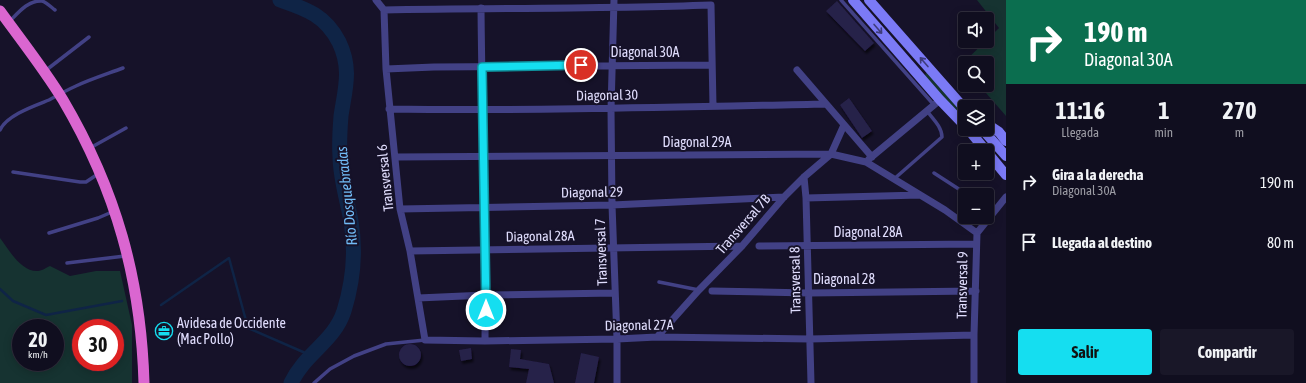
<!DOCTYPE html>
<html lang="es">
<head>
<meta charset="utf-8">
<style>
	body { margin:0; font-family:"Asap Condensed",sans-serif; background:#191728; color:#f1f3f6; height:100vh; display:flex; flex-direction:column; font-size:15px; white-space:nowrap }
	* { box-sizing:border-box; margin:0 }
	p { font-size:13px; color:#9c9ca4 }
	.icon { flex:none; width:22px; height:22px; fill:none; stroke:currentColor; stroke-width:2; stroke-linecap:round; stroke-linejoin:round }
	.map { position:relative; flex:1; overflow:hidden }
	.details { display:flex; flex-direction:column; background:#100e1f; width:300px }
	.details>* { flex:none }
	.hud { background:#0b6e4f; color:#fff; overflow:hidden }
	.fabs { position:absolute; left:958px; top:12px; display:grid; gap:8px }
	.fabs a { display:grid; place-items:center; width:36px; height:36px; border-radius:4px; background:#100e1f; box-shadow:0 2px 10px #0003,0 0 0 1px #302e3d; font-size:20px }
	.speed { position:absolute; left:12px; top:319px; display:flex; gap:8px; font-size:20px; font-weight:700; text-align:center }
	.speed>* { display:grid; place-content:center; width:52px; height:52px; border-radius:50%; background:#100e1f; box-shadow:0 2px 10px #0003,0 0 0 1px #302e3d; line-height:1 }
	.speed small { font-size:10px; font-weight:400 }
	.speed .limit { border:6px solid #d22; background:#fff; color:#111 }
	.pin { position:absolute; display:grid; place-items:center; width:34px; height:34px; color:#fff; margin:-17px; border:2px solid #fff; border-radius:50%; box-shadow:0 1px 4px #0007 }
	.me { position:absolute; width:44px; margin:-22px; rotate:0deg; stroke-linejoin:round; filter:drop-shadow(0 0 3px #0008) }
	.turn { display:flex; align-items:center; gap:14px; height:84px; padding:0 12px; font-size:18px }
	.turn .icon { width:52px; height:52px; stroke-width:2.5 }
	.turn b { display:block; font-size:28px; line-height:34px }
	.eta { display:flex; justify-content:space-evenly; align-items:center; height:68px; text-align:center }
	.eta b { font-size:24px; font-weight:700; line-height:28px }
	.action { display:flex; gap:8px; margin-top:auto; padding:8px 12px }
	.action a { flex:1; height:46px; border-radius:4px; background:#15def0; color:#111; font-size:16px; font-weight:700; line-height:46px; text-align:center }
	.action a+a { background:#191728; color:#f1f3f6 }
	ul { padding:0; list-style:none }
	li { display:flex; align-items:center; gap:12px; height:60px; padding:0 12px }
	li div { flex:1 }
	li b { display:block; font-size:15px }
	li em { font-style:normal }
	main { display:flex; flex:1; min-height:0 }
	.map>svg:first-child { display:block }
</style>
</head>
<body>
<main>
<div class="map">
<svg width="1006" height="383" viewBox="0 0 1006 383">
	<defs>
		<filter id="shadow"><feDropShadow dx="1.5" dy="3" stdDeviation="1" flood-color="#0009"/></filter>
	</defs>
	<rect width="100%" height="100%" fill="#161229"/>
	<!-- green -->
	<path fill="#163331" fill-rule="evenodd" d="M977 0H1006V116L979 85H987V63H965V69L961 65 999 28Z
		M926 73H927L965 109V126L925 76Z
		M0 238C9 250 21 272 38 271 42 271 47 267 50 266L70 276 96 271H120L132 325V383H0ZM21 328H55V362H21ZM81 328H115V362H81Z"/>
	<g fill="none" stroke-linecap="round" stroke-linejoin="round">
		<!-- stream -->
		<path stroke="#0f2446" stroke-width="2.5" d="M0 289 13 301 46 315 122 301
			M161 305 229 258 248 328 310 355"/>
		<!-- river -->
		<path stroke="#0f2446" stroke-width="15" d="M280 0C306 9 325 15 339 42 352 69 345 89 341 116 340 129 339 143 340 156 340 178 347 199 351 221 356 251 353 282 344 311 334 342 305 353 291 383"/>
	</g>
	<!-- building -->
	<path fill="#272049" filter="url(#shadow)" d="M837 1 874 43 865 51 826 11Z
		M849 98 872 131 862 138 840 105Z
		M399 355a11 11 0 1 1 22 0a11 11 0 1 1-22 0Z
		M471 348 472 359 461 361 459 350Z
		M511 349 521 350 520 359 549 364 554 383H526L529 369 509 367Z
		M581 353 599 357 594 383H575Z"/>
	<g fill="none" stroke-linecap="round" stroke-linejoin="round">
		<!-- service -->
		<path stroke="#424185" stroke-width="3.5" d="M841 0 934 105
			M9 22C18 13 28 0 42 1 46 2 51 7 55 10
			M45 71 89 37
			M0 130C7 115 34 106 49 100 58 95 67 90 76 86 91 79 107 74 123 68
			M90 148 126 128
			M13 172 80 182H86L98 174
			M934 173 968 195
			M894 179 942 137C942 127 933 119 927 111
			M965 225 968 217
			M49 233 98 218 112 212
			M67 263 125 256
			M659 282 699 290
			M314 383 330 369 354 356 386 344 425 340"/>
		<!-- minor -->
		<path stroke="#424185" stroke-width="7" d="M376 0 384 10
			M614 0 611 109 612 205 617 339V383
			M481 8C482 119 486 230 485 341
			M384 10 386 69 400 209 410 251 425 340 485 341 617 339 657 337 810 339 974 335
			M384 10C493 8 602 9 711 5L713 106
			M386 69 434 67 712 65
			M797 70 872 157
			M389 109C535 111 680 107 826 104
			M396 157 831 154 866 162 945 210 977 233
			M869 159 940 100
			M804 177 806 198 811 383
			M806 198 920 195
			M400 209 612 205 784 197
			M759 246 976 244
			M410 251 742 246
			M712 291 809 293 976 291
			M418 298 486 295 615 293
			M657 337 699 290 742 246 784 197 804 177 831 154 844 125
			M974 383V335L977 233 1006 197"/>
		<!-- secondary -->
		<path stroke="#7b7af6" stroke-width="10" d="M853 0 940 100 965 126
			M869 0 965 109
			M987 124 999 132 1006 141
			M968 129 986 151
			M982 129 1006 156
			M987 152 1006 175"/>
		<!-- trunk -->
		<path stroke="#da66d0" stroke-width="11" d="M0 11C21 40 44 69 63 100 116 190 141 279 144 383"/>
	</g>
	<!-- one-way arrows -->
	<defs><path id="oneway-shaft" d="M-6 0H5M1.5-3L5.5 0L1.5 3" fill="none" stroke-width="1.6" stroke-linecap="round" stroke-linejoin="round"/></defs>
	<g stroke="#3e3c7b">
		<use href="#oneway-shaft" transform="translate(878 29) rotate(49)"/>
		<use href="#oneway-shaft" transform="translate(924 62) rotate(-131)"/>
	</g>
	<g fill="none" stroke-linecap="round" stroke-linejoin="round">
		<defs>
			<path id="route" d="M486 310 482 67 581 65"/>
		</defs>
		<!-- route casing -->
		<use href="#route" stroke="#0e909c" stroke-width="10"/>
		<!-- route -->
		<use href="#route" stroke="#15def0" stroke-width="7"/>
	</g>
	<!-- icons -->
	<defs>
		<symbol id="office-ring" viewBox="-11 -11 22 22"><circle r="9.5" fill="#161229" stroke="#15def0" stroke-width="1.5"/><path d="M-6-3h4V-5.5h4V-3h4V5H-6ZM-1-4.5V-3h2v-1.5ZM-6 0V1H6V0Z" fill="#15def0"/></symbol>
	</defs>
	<g fill-rule="evenodd">
		<use href="#office-ring" x="154" y="321" width="20" height="20"/>
	</g>
	<g text-anchor="middle" stroke-width="4" stroke-linejoin="round" paint-order="stroke">
		<!-- street labels -->
		<g font-size="14" fill="#e0ddfd" stroke="#161229">
			<text x="645" y="57">Diagonal 30A</text>
			<text transform="translate(607 95) rotate(-1)" y="5">Diagonal 30</text>
			<text x="697" y="147">Diagonal 29A</text>
			<text transform="translate(385 178) rotate(-96)" y="5">Transversal 6</text>
			<text transform="translate(592 192) rotate(-1)" y="5">Diagonal 29</text>
			<text transform="translate(743 224) rotate(-49)" y="5">Transversal 7B</text>
			<text x="868" y="237">Diagonal 28A</text>
			<text transform="translate(540 236) rotate(-1)" y="5">Diagonal 28A</text>
			<text transform="translate(601 252) rotate(-92)" y="5">Transversal 7</text>
			<text x="844" y="284">Diagonal 28</text>
			<text transform="translate(795 280) rotate(-91)" y="5">Transversal 8</text>
			<text transform="translate(962 285) rotate(-89)" y="5">Transversal 9</text>
			<text transform="translate(639 325) rotate(-1)" y="5">Diagonal 27A</text>
		</g>
		<!-- poi labels -->
		<g font-size="14" fill="#e0ddfd" stroke="#161229" text-anchor="start">
			<text x="177" y="328">Avidesa de Occidente<tspan x="177" dy="16">(Mac Pollo)</tspan></text>
		</g>
		<!-- water labels -->
		<g font-size="15" font-style="italic" fill="#71bbf6" stroke="#161229">
			<text transform="translate(347 196) rotate(-96)" y="5">Río Dosquebradas</text>
		</g>
	</g>
</svg>
<div class="fabs">
<a><svg class="icon" aria-label="sound" viewBox="0 0 24 24"><path d="M4 9h4l5-4v14l-5-4H4zM17 9q2 3 0 6"/></svg></a>
<a><svg class="icon" aria-label="search" viewBox="0 0 24 24"><circle cx="10" cy="10" r="6"/><path d="M15 15l6 6"/></svg></a>
<a><svg class="icon" aria-label="layers" viewBox="0 0 24 24"><path d="M12 4l9 5-9 5-9-5zM3 14l9 5 9-5"/></svg></a>
<a>+</a>
<a>−</a>
</div>
<div class="speed"><div>20<small>km/h</small></div><div class="limit">30</div></div>
<div class="pin" style="left:581px;top:65px;background:#d93025"><svg class="icon" aria-label="arrive" viewBox="0 0 24 24"><path d="M6 21V4h12l-3 4 3 4H6"/></svg></div>
<svg class="me" style="left:486px;top:310px" viewBox="-20 -20 40 40"><circle r="17" fill="#15def0" stroke="#fff" stroke-width="3"/><path d="M0-11L8 9 0 5-8 9z" fill="#fff"/></svg>
</div>
<section class="details">
<div class="hud">
<div class="turn"><svg class="icon" aria-label="right" viewBox="0 0 24 24"><path d="M7 20v-9h11M14 6l5 5-5 5"/></svg><div><b>190 m</b>Diagonal 30A</div></div>
</div>
<div class="eta">
<div><b>11:16</b><p>Llegada</p></div>
<div><b>1</b><p>min</p></div>
<div><b>270</b><p>m</p></div>
</div>
<ul>
<li><svg class="icon" aria-label="right" viewBox="0 0 24 24"><path d="M7 20v-9h11M14 6l5 5-5 5"/></svg><div><b>Gira a la derecha</b><p>Diagonal 30A</p></div><em>190 m</em></li>
<li><svg class="icon" aria-label="arrive" viewBox="0 0 24 24"><path d="M6 21V4h12l-3 4 3 4H6"/></svg><div><b>Llegada al destino</b></div><em>80 m</em></li>
</ul>
<div class="action"><a>Salir</a><a>Compartir</a></div>
</section>
</main>
</body>
</html>
